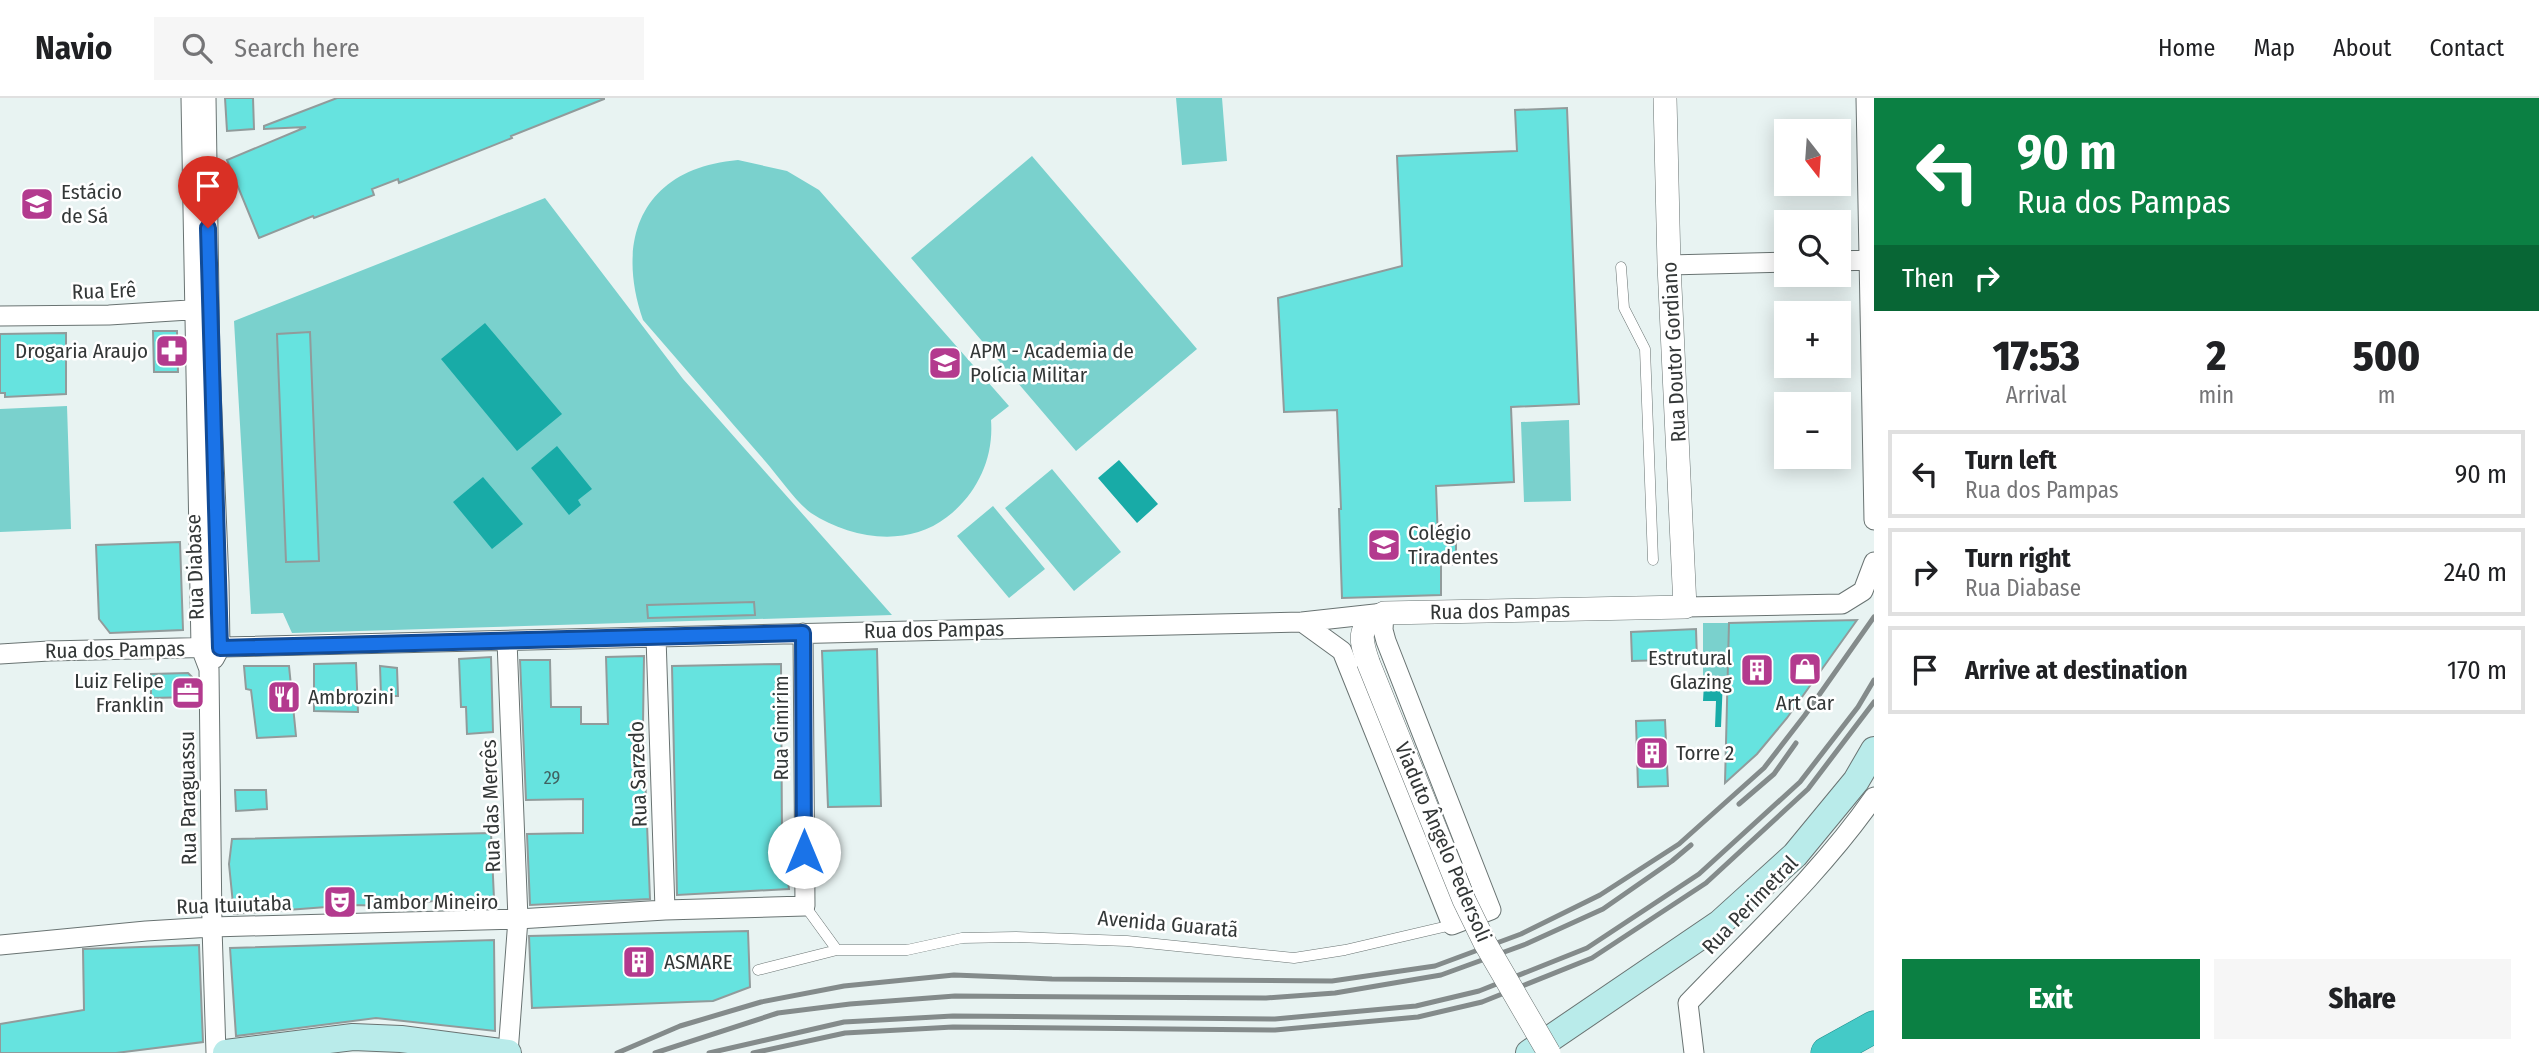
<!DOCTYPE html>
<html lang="en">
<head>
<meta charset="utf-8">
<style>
	body { margin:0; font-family:"Fira Sans Condensed",sans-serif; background:#f6f6f6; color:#202124; height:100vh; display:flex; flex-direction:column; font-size:26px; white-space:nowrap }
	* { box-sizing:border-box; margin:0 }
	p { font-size:23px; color:#757577 }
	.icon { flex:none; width:38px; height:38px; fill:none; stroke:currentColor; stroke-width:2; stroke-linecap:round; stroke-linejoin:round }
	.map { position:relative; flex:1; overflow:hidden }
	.sheet { display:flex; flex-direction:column; background:#fff; width:665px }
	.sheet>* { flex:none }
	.guide { background:#0b8043; color:#fff; overflow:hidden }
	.needle { width:46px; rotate:163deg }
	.tools { position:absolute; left:1774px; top:21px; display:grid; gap:14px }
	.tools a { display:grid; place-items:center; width:77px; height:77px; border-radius:0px; background:#fff; box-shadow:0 4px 18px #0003; font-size:35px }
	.pin { position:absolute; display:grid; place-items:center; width:60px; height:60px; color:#fff; margin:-72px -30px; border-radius:50% 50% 50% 0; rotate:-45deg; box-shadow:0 0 7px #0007 }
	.pin .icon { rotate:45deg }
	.me { position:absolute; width:77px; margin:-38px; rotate:0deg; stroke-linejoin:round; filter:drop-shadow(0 0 5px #0008) }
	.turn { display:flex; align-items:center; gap:24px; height:147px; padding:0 28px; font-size:32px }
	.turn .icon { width:91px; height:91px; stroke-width:2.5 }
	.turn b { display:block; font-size:49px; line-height:60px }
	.then { display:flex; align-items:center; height:66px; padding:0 28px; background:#0003; gap:14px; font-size:26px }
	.eta { display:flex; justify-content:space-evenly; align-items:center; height:119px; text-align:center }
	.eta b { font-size:42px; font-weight:800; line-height:49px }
	.cta { display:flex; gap:14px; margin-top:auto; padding:14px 28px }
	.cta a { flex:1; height:80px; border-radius:0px; background:#0b8043; color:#fff; font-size:28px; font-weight:800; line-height:80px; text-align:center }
	.cta a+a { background:#f6f6f6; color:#202124 }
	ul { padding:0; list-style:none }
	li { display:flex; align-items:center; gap:21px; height:88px; margin:0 14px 10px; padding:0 14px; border:4px solid #e0e0e0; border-radius:0px }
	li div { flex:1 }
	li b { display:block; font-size:26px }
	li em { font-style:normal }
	header { display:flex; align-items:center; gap:42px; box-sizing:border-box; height:98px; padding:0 35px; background:#fff; border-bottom:2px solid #e0e0e0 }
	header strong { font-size:33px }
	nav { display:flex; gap:38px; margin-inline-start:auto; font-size:24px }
	.search { width:490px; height:63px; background:#f6f6f6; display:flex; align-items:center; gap:18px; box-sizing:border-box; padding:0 24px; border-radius:0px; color:#757577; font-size:26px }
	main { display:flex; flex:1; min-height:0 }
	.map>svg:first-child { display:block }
</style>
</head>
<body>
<header>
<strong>Navio</strong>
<div class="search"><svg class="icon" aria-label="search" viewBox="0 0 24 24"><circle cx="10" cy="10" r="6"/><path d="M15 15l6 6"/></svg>Search here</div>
<nav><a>Home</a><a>Map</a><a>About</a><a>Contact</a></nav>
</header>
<main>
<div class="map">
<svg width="1874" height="955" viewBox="0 0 1874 955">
	<rect width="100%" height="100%" fill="#e8f3f2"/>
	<!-- green -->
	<path fill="#7ad1cd" d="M1176 0H1222L1227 63 1182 67Z
		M1032 58 1197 251 1076 353 911 160Z
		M738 62 787 73 819 92 1009 308 991 322C994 360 977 396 947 419 907 450 851 441 811 415 796 404 778 378 765 363 724 316 684 269 643 222 614 138 645 70 738 62Z
		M545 100 683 281 892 517 292 535 283 515 251 516 234 223Z
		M67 308 71 431 0 434V311Z
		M1569 322 1571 403 1524 404 1521 324Z
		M1052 371 1121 454 1074 493 1005 410Z
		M993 408 1045 471 1009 500 957 438Z
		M1703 525H1729V578H1703Z"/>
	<!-- water -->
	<path fill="#18aba7" d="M485 225 562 316 517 353 441 261Z
		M557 348 592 391 578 402 581 407 569 417 531 370Z
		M1119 362 1158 406 1137 425 1098 380Z
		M483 379 523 426 492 451 453 404Z
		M1717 581H1723L1721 629H1715L1716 603H1703L1704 586H1716Z"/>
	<!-- building -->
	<path fill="#66e3df" stroke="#919b9b" stroke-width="2" d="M225 0H253L254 31 227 33Z
		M337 0H604V1L511 38 512 40 399 85 398 81 372 91 374 97 314 120 313 118 259 140 227 62 306 29 264 31V28Z
		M1567 10 1579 306 1511 309 1514 384 1436 388 1438 442H1456V466L1441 467V497L1342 500 1339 411H1341L1337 312 1284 314 1278 200 1402 168 1397 58 1517 53 1515 12Z
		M153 233H177L178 274H154Z
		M310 234 319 463 286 464 277 236Z
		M66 235V296L5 299V295H0V236Z
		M180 444 183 532 110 535 99 521 96 447Z
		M754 504 755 517 648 520 647 507Z
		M1857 522 1787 620 1757 656 1725 685 1729 525Z
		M1696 531 1697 561 1632 563 1631 534Z
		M877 551 881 708 828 709 822 553Z
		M644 558 643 626 650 801 530 807 527 736 583 735V701L526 702 520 562H550L551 609H581V626H608L606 559Z
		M491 559 493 634 467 636 466 609H461L459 561Z
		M356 565 358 614 314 613V566Z
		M781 566 782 742 789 791 677 797 672 568Z
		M244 568H289L296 638 257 640 251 592 246 591Z
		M380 568 397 570 398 598H381Z
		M188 575 192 579 193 599 151 600V576Z
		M1665 622 1668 688 1638 689 1636 623Z
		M235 692H266L267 711 236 713Z
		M491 735 494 801 434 803 388 808 353 807 234 816 229 766 232 741Z
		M748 833 750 889 713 903 532 910 529 838Z
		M494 842 495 933 376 920 236 938 230 850Z
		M199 847 203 944 116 955H0V926L84 912 83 851Z"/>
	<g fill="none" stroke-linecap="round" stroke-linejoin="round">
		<defs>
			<path id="service" d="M1621 169 1624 210 1645 251 1653 462
				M805 808 837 852
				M758 872 837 852H907L962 840 1016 839 1127 843 1294 860 1345 852 1452 827"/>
			<path id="minor" d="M191 0 201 550 209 571 212 829 216 955
				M206 0 210 266 219 485 220 550 214 561
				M1866 0 1874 422
				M1839 163 1869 162
				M1669 167 1787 164
				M0 218 109 217 205 211
				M1685 509 1842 506 1863 493 1874 464
				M656 539 665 812
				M507 543 518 821 508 955
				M0 556 49 553 1302 524 1384 515 1383 532 1386 543 1491 812 1452 827 1342 553 1302 524
				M0 847 146 833 212 829 518 821 665 812 805 808 803 535
				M1694 955 1688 905C1752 838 1821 775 1874 699"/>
			<path id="tertiary" d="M1368 564C1359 538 1358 528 1384 515L1685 509 1669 167 1665 0"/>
			<path id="secondary" d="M226 955 353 939 401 941 508 955
				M1529 955 1720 825 1795 757 1856 683 1874 652"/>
			<path id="trunk" d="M1827 955 1874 929"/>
		</defs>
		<!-- service casing -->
		<use href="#service" stroke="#697372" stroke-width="11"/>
		<!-- minor casing -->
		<use href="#minor" stroke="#697372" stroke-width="21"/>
		<!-- tertiary casing -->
		<use href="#tertiary" stroke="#697372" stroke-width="24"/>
		<!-- secondary casing -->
		<use href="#secondary" stroke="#697372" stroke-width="28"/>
		<!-- trunk casing -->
		<use href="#trunk" stroke="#208e8c" stroke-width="33"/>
		<!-- service -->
		<use href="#service" stroke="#fff" stroke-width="10"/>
		<!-- minor -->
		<use href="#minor" stroke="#fff" stroke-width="19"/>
		<!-- tertiary -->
		<use href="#tertiary" stroke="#fff" stroke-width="23"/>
		<!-- secondary -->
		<use href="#secondary" stroke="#b9ebea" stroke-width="26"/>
		<!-- trunk -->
		<use href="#trunk" stroke="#44cac7" stroke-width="32"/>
		<!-- rail -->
		<path stroke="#848b8b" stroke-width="5" d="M1739 706 1774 676 1796 645
			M617 955 680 928 761 904 844 888 954 877 1052 881 1332 883 1435 868 1521 836 1600 797 1679 746 1764 670 1805 617 1874 519
			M655 955 778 915 850 906 955 898 1266 900 1335 895 1441 877 1526 846 1603 811 1672 763 1691 747
			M709 955 844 924 953 918 1275 921 1416 908 1479 893 1587 850 1699 776 1800 684 1858 609 1874 582
			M753 955 845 935 953 929 1275 932 1418 919 1482 904 1592 860 1706 785 1808 691 1874 604"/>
		<defs>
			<path id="tertiary-bridge" d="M1368 564 1464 802 1485 845 1549 955"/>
		</defs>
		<!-- tertiary-bridge casing -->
		<use href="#tertiary-bridge" stroke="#697372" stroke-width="24" stroke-linecap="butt"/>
		<!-- tertiary-bridge -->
		<use href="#tertiary-bridge" stroke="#fff" stroke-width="23"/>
	</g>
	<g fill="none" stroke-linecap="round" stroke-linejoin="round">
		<defs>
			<path id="route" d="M208 130 220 550 803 535 804 754"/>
		</defs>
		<!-- route casing -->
		<use href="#route" stroke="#114b97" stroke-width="18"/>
		<!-- route -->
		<use href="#route" stroke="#1a73e8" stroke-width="12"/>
	</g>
	<!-- icons -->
	<defs>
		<symbol id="university-square" viewBox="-11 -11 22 22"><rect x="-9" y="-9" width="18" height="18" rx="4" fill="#b33a8e" stroke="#fff"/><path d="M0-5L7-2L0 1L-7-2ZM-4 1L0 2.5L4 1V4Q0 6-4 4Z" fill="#fff"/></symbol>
		<symbol id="pharmacy-square" viewBox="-11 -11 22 22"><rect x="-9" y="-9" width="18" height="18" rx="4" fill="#b33a8e" stroke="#fff"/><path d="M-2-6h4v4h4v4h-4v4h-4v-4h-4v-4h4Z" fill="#fff"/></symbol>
		<symbol id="school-square" viewBox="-11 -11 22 22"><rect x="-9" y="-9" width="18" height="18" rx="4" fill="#b33a8e" stroke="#fff"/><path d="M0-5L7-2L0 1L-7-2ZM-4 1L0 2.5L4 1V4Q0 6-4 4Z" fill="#fff"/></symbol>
		<symbol id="shop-square" viewBox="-11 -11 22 22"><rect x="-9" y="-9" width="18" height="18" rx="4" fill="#b33a8e" stroke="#fff"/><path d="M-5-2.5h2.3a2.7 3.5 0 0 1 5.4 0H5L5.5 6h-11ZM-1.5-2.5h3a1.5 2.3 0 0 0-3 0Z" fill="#fff"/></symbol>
		<symbol id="building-square" viewBox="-11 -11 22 22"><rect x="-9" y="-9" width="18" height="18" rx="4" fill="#b33a8e" stroke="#fff"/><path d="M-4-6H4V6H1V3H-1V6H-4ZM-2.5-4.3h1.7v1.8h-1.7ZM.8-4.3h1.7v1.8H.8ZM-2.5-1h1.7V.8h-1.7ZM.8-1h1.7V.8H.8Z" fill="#fff"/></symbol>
		<symbol id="office-square" viewBox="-11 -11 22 22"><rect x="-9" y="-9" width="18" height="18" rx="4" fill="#b33a8e" stroke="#fff"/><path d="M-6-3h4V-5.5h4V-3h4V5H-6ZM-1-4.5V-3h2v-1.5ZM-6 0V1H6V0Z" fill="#fff"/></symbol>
		<symbol id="restaurant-square" viewBox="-11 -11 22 22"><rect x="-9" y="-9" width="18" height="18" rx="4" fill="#b33a8e" stroke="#fff"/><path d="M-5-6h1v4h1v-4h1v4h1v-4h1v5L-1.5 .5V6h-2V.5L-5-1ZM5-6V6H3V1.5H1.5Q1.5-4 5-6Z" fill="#fff"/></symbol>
		<symbol id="theatre-square" viewBox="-11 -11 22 22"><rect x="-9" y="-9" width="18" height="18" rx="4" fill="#b33a8e" stroke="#fff"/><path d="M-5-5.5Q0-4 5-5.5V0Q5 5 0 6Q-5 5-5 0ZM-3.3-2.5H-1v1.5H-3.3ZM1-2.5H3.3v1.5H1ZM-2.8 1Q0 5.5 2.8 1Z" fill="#fff"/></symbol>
	</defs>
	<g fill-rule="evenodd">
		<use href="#university-square" x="18" y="87" width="38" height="38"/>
		<use href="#pharmacy-square" x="153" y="234" width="38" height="38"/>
		<use href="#school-square" x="926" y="246" width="38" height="38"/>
		<use href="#school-square" x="1365" y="428" width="38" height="38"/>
		<use href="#shop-square" x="1786" y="552" width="38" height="38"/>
		<use href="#building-square" x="1738" y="553" width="38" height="38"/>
		<use href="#office-square" x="169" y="576" width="38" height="38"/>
		<use href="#restaurant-square" x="265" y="580" width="38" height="38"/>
		<use href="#building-square" x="1633" y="636" width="38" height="38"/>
		<use href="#theatre-square" x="321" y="785" width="38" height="38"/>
		<use href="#building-square" x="620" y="845" width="38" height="38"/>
	</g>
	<g text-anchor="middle" stroke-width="5" stroke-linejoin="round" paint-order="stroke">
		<!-- number labels -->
		<g font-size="18" fill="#406261">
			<text x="552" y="686">29</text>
		</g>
		<!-- poi labels -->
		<g font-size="21" fill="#333737" stroke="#fff" text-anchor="start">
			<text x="61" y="101">Estácio<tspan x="61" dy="24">de Sá</tspan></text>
			<text x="148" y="260" text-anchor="end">Drogaria Araujo</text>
			<text x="970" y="260">APM - Academia de<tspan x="970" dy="24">Polícia Militar</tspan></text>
			<text x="1408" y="442">Colégio<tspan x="1408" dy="24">Tiradentes</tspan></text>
			<text x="1732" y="567" text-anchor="end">Estrutural<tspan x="1732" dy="24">Glazing</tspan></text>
			<text x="164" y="590" text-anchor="end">Luiz Felipe<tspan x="164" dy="24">Franklin</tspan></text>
			<text x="308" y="606">Ambrozini</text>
			<text x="1805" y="612" text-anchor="middle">Art Car</text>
			<text x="1676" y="662">Torre 2</text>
			<text x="364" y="811">Tambor Mineiro</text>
			<text x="664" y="871">ASMARE</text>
		</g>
		<!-- street labels -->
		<g font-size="21" fill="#333737" stroke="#fff">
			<text transform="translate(104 193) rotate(-2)" y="7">Rua Erê</text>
			<text transform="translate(1674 254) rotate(-93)" y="7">Rua Doutor Gordiano</text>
			<text transform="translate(195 469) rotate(-92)" y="7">Rua Diabase</text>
			<text transform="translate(1500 513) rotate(-1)" y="7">Rua dos Pampas</text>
			<text transform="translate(934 532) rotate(-1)" y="7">Rua dos Pampas</text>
			<text transform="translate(115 552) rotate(-1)" y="7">Rua dos Pampas</text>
			<text transform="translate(781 630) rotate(-90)" y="7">Rua Gimirim</text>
			<text transform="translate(638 676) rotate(-92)" y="7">Rua Sarzedo</text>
			<text transform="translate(188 700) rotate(-91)" y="7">Rua Paraguassu</text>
			<text transform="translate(491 708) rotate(-92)" y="7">Rua das Mercês</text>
			<text transform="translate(1443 744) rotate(67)" y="7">Viaduto Ângelo Pedersoli</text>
			<text transform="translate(234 807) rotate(-2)" y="7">Rua Ituiutaba</text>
			<text transform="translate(1750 807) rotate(-46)" y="7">Rua Perimetral</text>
			<text transform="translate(1168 826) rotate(5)" y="7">Avenida Guaratã</text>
		</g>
	</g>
</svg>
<div class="tools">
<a><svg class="needle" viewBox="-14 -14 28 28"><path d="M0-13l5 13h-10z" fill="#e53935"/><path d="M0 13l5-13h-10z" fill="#757577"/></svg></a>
<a><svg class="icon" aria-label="search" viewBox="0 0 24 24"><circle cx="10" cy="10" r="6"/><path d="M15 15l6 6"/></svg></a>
<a>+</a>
<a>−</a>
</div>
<div class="pin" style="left:208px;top:130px;background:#d93025"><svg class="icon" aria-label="arrive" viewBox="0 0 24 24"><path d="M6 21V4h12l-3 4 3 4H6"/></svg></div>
<svg class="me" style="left:804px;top:754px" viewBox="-20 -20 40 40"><circle r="19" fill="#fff"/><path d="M0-13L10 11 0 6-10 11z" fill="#1a73e8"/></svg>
</div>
<section class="sheet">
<div class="guide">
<div class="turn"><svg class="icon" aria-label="left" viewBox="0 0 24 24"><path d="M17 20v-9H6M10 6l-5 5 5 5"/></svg><div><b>90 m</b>Rua dos Pampas</div></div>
<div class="then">Then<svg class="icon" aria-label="right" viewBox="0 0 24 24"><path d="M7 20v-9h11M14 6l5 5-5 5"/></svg></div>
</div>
<div class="eta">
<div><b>17:53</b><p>Arrival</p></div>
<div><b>2</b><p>min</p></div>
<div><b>500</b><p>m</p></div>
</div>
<ul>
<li><svg class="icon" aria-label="left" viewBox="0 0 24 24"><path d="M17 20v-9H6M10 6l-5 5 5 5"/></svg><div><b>Turn left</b><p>Rua dos Pampas</p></div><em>90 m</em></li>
<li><svg class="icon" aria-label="right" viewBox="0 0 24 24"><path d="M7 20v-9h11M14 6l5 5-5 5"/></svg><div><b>Turn right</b><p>Rua Diabase</p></div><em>240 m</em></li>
<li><svg class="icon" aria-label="arrive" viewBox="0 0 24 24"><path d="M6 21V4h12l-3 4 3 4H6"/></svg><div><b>Arrive at destination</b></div><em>170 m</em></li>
</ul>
<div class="cta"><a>Exit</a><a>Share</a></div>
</section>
</main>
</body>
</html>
